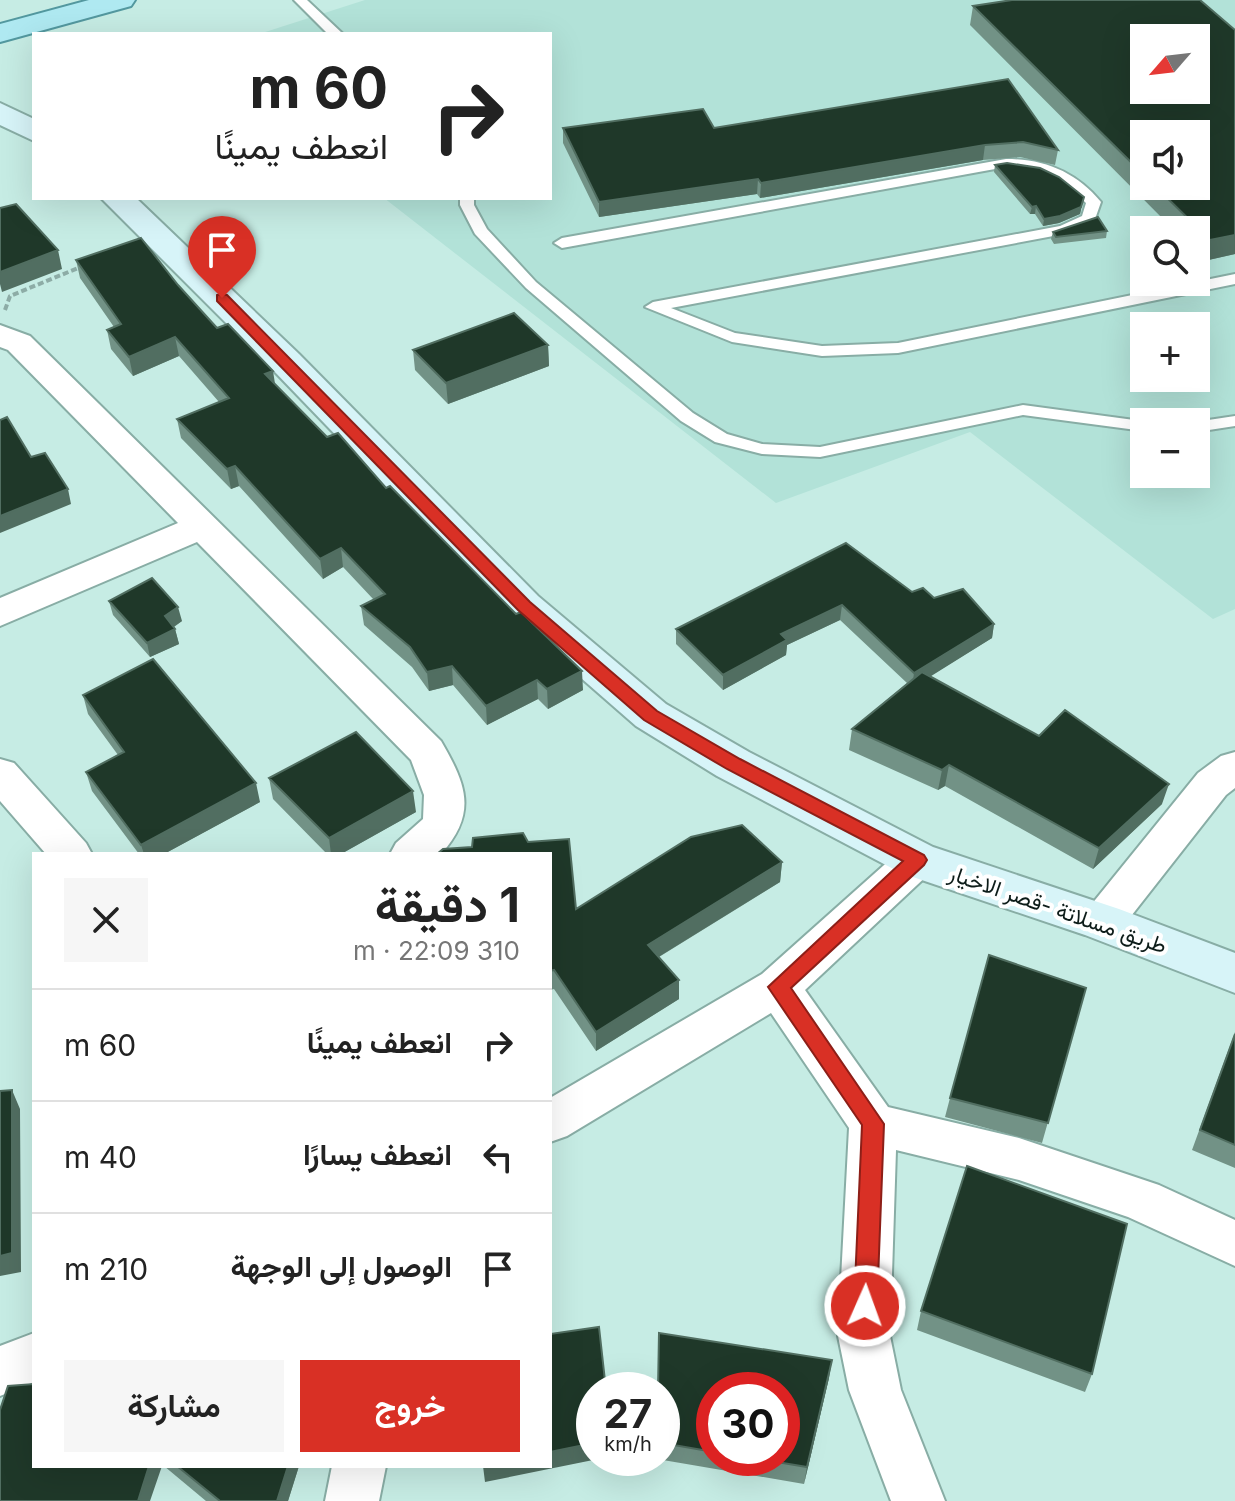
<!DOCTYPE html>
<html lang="ar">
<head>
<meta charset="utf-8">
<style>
	body { margin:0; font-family:Inter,Vazirmatn,sans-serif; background:#f6f6f6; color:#222; direction:rtl; height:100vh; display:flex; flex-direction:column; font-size:30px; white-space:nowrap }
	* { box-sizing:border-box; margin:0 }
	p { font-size:26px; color:#767676 }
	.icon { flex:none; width:44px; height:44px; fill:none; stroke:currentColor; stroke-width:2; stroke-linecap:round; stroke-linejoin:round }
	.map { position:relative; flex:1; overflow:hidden; direction:ltr }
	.sheet { position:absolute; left:32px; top:852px; width:520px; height:616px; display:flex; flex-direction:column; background:#fff; border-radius:0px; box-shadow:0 8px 32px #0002; direction:rtl }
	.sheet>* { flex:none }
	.guide { position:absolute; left:32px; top:32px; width:520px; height:168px; border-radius:0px; box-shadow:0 8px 32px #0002; direction:rtl; background:#fff; color:#222; overflow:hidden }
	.needle { width:52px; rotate:242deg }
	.fabs { position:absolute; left:1130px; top:24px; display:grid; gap:16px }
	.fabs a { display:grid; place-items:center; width:80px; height:80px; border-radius:0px; background:#fff; box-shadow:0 8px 32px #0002; font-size:40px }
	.speed { position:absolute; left:576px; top:1372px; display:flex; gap:16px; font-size:40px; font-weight:700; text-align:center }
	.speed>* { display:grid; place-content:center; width:104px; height:104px; border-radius:50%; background:#fff; box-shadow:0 8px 32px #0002; line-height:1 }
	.speed small { font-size:20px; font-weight:400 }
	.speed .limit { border:12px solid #d22; background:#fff; color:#111 }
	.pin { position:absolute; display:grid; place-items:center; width:68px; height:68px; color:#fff; margin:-82px -34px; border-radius:50% 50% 50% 0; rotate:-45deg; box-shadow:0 0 8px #0007 }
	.pin .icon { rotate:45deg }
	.me { position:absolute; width:88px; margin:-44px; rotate:2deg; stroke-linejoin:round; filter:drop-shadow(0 0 6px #0008) }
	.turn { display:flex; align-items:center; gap:28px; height:168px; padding:0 32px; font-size:36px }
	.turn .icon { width:104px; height:104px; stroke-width:2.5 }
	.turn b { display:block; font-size:56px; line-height:68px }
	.round { display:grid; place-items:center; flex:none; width:84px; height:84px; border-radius:0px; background:#f6f6f6 }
	.head { display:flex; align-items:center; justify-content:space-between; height:136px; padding:0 32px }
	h1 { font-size:48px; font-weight:700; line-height:60px }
	.primary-button { display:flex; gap:16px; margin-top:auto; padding:16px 32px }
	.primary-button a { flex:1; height:92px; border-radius:0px; background:#d93025; color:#fff; font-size:32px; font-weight:700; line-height:92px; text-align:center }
	.primary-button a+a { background:#f6f6f6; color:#222 }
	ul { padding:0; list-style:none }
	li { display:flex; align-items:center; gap:24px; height:112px; padding:0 32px; border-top:2px solid #e0e0e0 }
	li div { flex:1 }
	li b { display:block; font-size:30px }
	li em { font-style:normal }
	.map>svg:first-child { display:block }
</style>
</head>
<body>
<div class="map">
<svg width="1235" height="1501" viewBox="0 0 1235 1501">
	<rect width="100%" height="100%" fill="#c6ece4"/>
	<!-- built -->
	<path fill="#b2e2d8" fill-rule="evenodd" d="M365 0H1235V609L1213 619 970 432 776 503 384 198H550V34H259ZM1144 38H1196V90H1144ZM1144 134H1196V186H1144ZM1144 230H1196V282H1144ZM1144 326H1196V378H1144ZM1144 422H1196V474H1144Z"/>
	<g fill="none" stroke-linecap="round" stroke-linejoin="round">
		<defs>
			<path id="service" d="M294 0H307L343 34H328Z
				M1006 159C1045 159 1076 172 1101 202L1094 222 1064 234 671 308 735 333 822 346 898 343 1235 274V284L898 353 822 356 732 342 645 307 653 302 1060 226 1082 216 1086 203C1061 179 1041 168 1006 167L562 248 554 243 562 238Z
				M460 198H474V205L487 229 536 282 693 413 727 434 762 444 820 447 1023 405 1149 422H1144V431L1023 415 820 457 762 454 715 442 681 421 526 288 475 234 460 205Z
				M1235 416V426L1196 432 1195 422Z"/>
			<path id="minor" d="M0 325 30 336 441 741C466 784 478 813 441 854H390L396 843 423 819 424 795 411 760 197 542 0 626V598L178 523 8 350 0 347Z
				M1235 752V788L1226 795 1117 934 1102 939 1087 934 1080 922 1087 910 1198 773 1221 756Z
				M0 759 14 763 86 843 92 854H46L0 801Z
				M917 844 932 849 938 860 932 871 805 990 888 1107 1019 1138 1159 1185 1235 1220V1266L1128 1217 1019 1180 896 1150 890 1336 901 1390 945 1501H891L849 1390 838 1336 849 1128 771 1013 567 1136 550 1142V1098L762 974 902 849Z
				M34 1333V1382L0 1396V1346Z
				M332 1466H386L379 1501H325Z"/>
			<path id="secondary" d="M0 103 34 119V141L0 125Z
				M101 198H136L299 354 538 596 666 704 749 752 933 847 1119 909 1235 953V993L1085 935 901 873 717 776 636 726 510 616 273 370Z"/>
			<path id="primary" d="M89 0H135L131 6 0 42V24Z"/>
		</defs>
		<!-- service casing -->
		<use href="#service" stroke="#88ada5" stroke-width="4"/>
		<!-- minor casing -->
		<use href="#minor" stroke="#88ada5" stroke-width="4"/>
		<!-- secondary casing -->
		<use href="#secondary" stroke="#88ada5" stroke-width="4"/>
		<!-- primary casing -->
		<use href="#primary" stroke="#53989f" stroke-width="4"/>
		<!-- path -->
		<path stroke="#8daca6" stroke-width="4" stroke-dasharray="6 3" stroke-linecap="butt" d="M5 310 10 296 83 266"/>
		<!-- service -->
		<use href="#service" fill="#fff" fill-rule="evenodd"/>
		<!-- minor -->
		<use href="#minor" fill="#fff" fill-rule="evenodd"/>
		<!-- secondary -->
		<use href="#secondary" fill="#d7f4f8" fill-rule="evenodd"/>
		<!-- primary -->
		<use href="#primary" fill="#afe9f1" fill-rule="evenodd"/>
	</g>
	<!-- wall -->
	<path fill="#729286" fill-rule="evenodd" d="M1012 0H1200L1235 30V254L1204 261 1196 252V230H1174L970 25 973 6ZM1144 38H1196V90H1144ZM1144 134H1196V186H1144Z
		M1008 79 1058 150 1055 165 1020 157 983 160 760 198 757 194 599 217 563 143V128H714Z
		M995 165 1082 204 1080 214 1059 223 1043 226 1035 214H1030L994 172Z
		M1107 231 1106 238 1054 244 1051 239 1053 232Z
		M76 260 178 285 217 328 327 437 386 488 583 690 548 709 538 699 487 725 453 685 429 691 412 667 364 625 361 606 374 600 343 567 323 579 239 486 231 489 181 438 177 419 219 402 179 356 133 376 111 349 107 330 114 327 80 278Z
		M548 345 549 366 448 404 415 370 413 350Z
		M912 592 934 598 994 624 992 638 930 676 1162 804 1093 869 945 786 938 790 849 750 852 729 907 683 840 620 787 645 786 655 723 690 676 644V629Z
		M109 601 182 621 174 627 175 629 179 644 150 657 113 615Z
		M83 695 260 802 164 854H139L92 791 86 772 118 755 88 714Z
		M269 778 416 812 341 854H327L273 799Z
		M742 825 782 862 780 882 659 957 679 980V999L596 1051 554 989 550 990V854H437L443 849 472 847 473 838 523 833 528 842 569 839 576 909 691 837Z
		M1086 988 1042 1143 945 1117 950 1098Z
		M1235 1032V1168L1192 1150Z
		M921 1311 1092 1374 1085 1392 917 1330Z
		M829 1378 804 1484 657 1459V1458H662V1390ZM714 1390 782 1458H714Z
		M164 1466H299L288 1501H206Z"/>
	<!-- shaded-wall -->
	<path fill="#516e61" d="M985 145 983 160 760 198 761 183Z
		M758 179 757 194 599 217V202Z
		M1084 197 1080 214 1059 223 1043 226 1044 219Z
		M1036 206 1035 214H1030L1032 207Z
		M1235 235V254L1204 261 1210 240Z
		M58 250 62 269 2 292 0 284V272Z
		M175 337 179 356 133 376 129 357Z
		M548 345 549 366 448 404 446 383Z
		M273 371 276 390 265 374Z
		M235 466 239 486 231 489 227 469Z
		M68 489 71 504 0 533V516Z
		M341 548 343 567 323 579 320 559Z
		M842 605 840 620 787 645 786 655 723 690V675L781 634Z
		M178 607 182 621 169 630 165 616Z
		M994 624 992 638 912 688 914 673Z
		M175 629 179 644 150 657 147 643Z
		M452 666 453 685 429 691 427 672Z
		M582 671 583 690 548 709 547 689Z
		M537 680 538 699 487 725 486 706Z
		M949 765 945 786 938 790 942 770Z
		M256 783 260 802 164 854H144L141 845Z
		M1169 784 1162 804 1093 869 1099 848Z
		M413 791 416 812 341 854H331L329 838Z
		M782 862 780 882 647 964 648 945Z
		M679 980V999L596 1051V1032Z
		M12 1090 20 1109 21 1272 0 1276V1256Z
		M832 1360 829 1378 804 1484 807 1467Z
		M594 1443V1458H603L485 1482 483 1466H550V1452Z
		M149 1466H162L150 1501H138Z
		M288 1466H299L288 1501H277Z"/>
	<!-- building -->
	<path fill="#1f3829" stroke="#516e61" stroke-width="2" fill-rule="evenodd" d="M1012 0H1200L1235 30V235L1210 240 1155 186H1196V134H1144V175L973 6ZM1144 38H1196V90H1144Z
		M1008 79 1058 150 1023 142 985 145 761 183 758 179 599 202 563 128 703 109 714 128Z
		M1007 163 1040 168 1059 177 1084 197 1081 207 1060 216 1044 219 1036 206 1032 207 995 165Z
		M16 204 58 250 0 272V208Z
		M1098 217 1107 231 1056 237 1053 232Z
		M141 238 178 285 217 328 228 324 273 371 265 374 327 437 338 433 386 488 390 486 516 614 521 612 582 671 547 689 537 680 486 706 452 666 427 672 410 647 361 606 385 594 341 548 320 559 235 466 227 469 177 419 229 398 175 337 129 357 107 330 121 324 76 260Z
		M514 313 548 345 446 383 413 350Z
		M7 417 31 457 45 453 68 489 0 516V420Z
		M846 543 912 592 923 588 934 598 963 589 994 624 914 673 842 605 781 634 787 640 723 675 676 629Z
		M152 578 178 607 165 616 175 629 147 643 109 601Z
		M153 659 256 783 141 845 86 772 124 752 83 695Z
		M922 672 1039 736 1065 710 1169 784 1099 848 949 765 942 770 852 729Z
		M356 732 413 791 329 838 269 778Z
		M742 825 782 862 648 945 679 980 596 1032 554 970 550 971V854H437L443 849 472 847 473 838 523 833 528 842 569 839 576 909 691 837Z
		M989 955 1086 988 1048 1123 950 1098Z
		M1235 1034V1145L1200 1130Z
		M12 1090V1253L0 1256V1091Z
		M967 1166 1127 1224 1092 1374 921 1311Z
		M599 1327 606 1390H594V1443L550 1452V1334Z
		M659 1333 832 1360 807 1467 753 1458H782V1390H714V1452L662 1443V1390H658Z
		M34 1384V1466H149L138 1501H0V1410L8 1386Z
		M177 1466H288L277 1501H220Z"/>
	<!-- route -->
	<path fill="#d93025" stroke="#8d1f18" stroke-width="2" d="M222 294 227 295 530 602 657 711 740 759 924 855 927 860 924 865 791 988 884 1124 877 1306 874 1314 865 1317 857 1314 854 1306 862 1125 768 987 903 861 727 769 644 720 518 610 217 301V295Z"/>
	<g text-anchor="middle" stroke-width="8" stroke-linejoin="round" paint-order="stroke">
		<!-- street labels -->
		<g font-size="22" fill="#0d1c19" stroke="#fff">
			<text transform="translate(1058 909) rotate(19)" y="8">طريق مسلاتة -قصر الاخيار</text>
		</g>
	</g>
</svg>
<div class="fabs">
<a><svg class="needle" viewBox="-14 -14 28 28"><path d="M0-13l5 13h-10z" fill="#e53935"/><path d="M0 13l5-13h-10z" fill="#767676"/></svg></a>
<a><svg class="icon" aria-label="sound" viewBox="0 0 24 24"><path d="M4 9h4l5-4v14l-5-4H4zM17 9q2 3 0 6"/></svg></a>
<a><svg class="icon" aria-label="search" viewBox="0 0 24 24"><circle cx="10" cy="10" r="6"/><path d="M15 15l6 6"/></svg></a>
<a>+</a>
<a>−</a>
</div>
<div class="speed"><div>27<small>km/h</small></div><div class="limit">30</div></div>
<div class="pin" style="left:222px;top:298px;background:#d93025"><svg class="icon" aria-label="arrive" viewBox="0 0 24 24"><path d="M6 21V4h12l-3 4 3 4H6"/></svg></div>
<svg class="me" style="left:865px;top:1306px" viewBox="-20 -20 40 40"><circle r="17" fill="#d93025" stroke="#fff" stroke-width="3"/><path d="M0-11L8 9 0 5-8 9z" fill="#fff"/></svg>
<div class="guide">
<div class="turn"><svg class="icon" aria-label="right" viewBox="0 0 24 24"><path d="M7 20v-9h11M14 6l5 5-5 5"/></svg><div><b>60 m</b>انعطف يمينًا</div></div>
</div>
<section class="sheet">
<div class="head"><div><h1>1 دقيقة</h1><p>310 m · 22:09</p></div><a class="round"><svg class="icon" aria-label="close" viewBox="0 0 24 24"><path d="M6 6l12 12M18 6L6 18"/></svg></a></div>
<ul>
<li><svg class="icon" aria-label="right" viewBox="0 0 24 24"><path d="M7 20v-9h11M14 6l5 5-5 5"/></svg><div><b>انعطف يمينًا</b></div><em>60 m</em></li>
<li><svg class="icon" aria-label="left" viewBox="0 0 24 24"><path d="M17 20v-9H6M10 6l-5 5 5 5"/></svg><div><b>انعطف يسارًا</b></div><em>40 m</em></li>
<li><svg class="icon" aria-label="arrive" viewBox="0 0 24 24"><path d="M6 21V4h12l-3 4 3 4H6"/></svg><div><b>الوصول إلى الوجهة</b></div><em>210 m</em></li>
</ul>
<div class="primary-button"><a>خروج</a><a>مشاركة</a></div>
</section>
</div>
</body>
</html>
